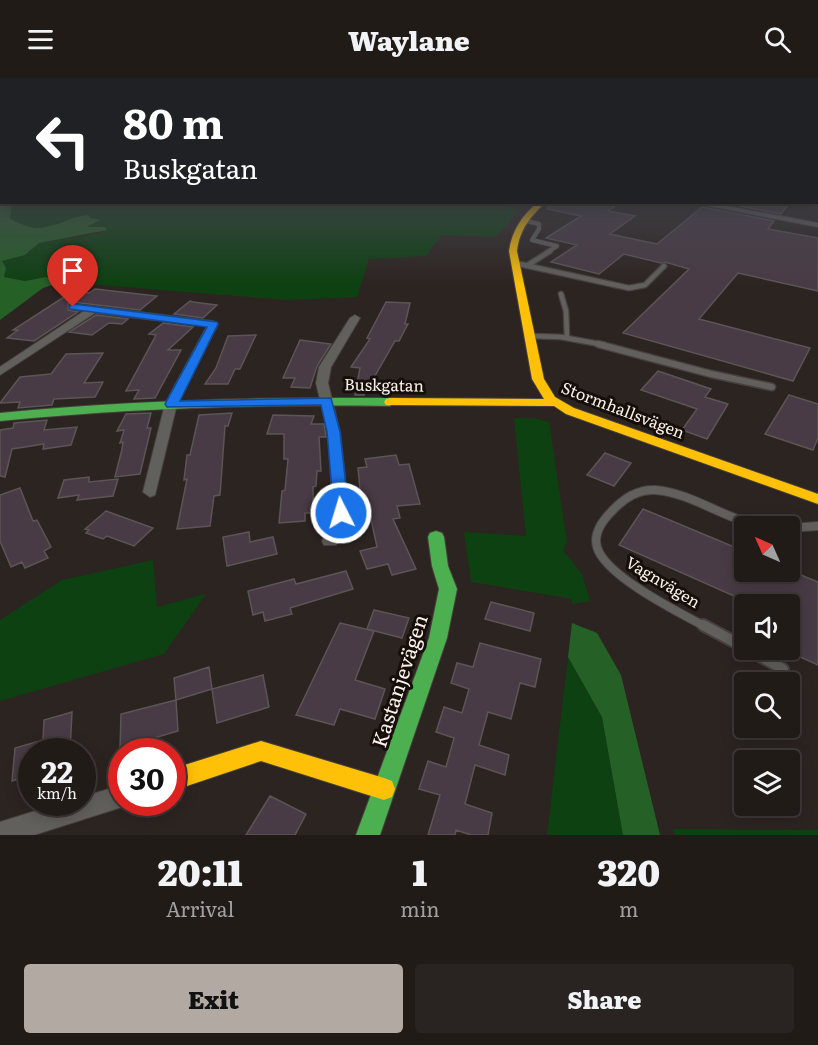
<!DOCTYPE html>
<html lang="en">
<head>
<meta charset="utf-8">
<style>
	body { margin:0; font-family:Literata,serif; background:#292421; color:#f1f3f6; height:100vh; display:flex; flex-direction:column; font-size:22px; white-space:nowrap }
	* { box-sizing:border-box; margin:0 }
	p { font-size:20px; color:#a2a1a2 }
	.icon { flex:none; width:33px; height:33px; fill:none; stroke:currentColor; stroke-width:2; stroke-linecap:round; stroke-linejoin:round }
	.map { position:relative; height:757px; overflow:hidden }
	.side { display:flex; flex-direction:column; background:#211b18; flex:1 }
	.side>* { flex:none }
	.guide { position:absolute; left:0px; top:0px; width:819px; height:126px; box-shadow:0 3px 15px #0003,0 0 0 2px #3e3937; background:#202124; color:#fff; overflow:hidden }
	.needle { width:39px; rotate:315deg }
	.controls { position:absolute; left:734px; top:438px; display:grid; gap:12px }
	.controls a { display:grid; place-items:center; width:66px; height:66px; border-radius:6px; background:#211b18; box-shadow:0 3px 15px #0003,0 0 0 2px #3e3937; font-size:30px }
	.speed { position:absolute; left:18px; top:660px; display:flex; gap:12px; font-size:30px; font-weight:700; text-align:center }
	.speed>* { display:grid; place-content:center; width:78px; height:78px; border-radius:50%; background:#211b18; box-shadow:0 3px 15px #0003,0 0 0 2px #3e3937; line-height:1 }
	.speed small { font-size:15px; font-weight:400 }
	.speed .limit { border:9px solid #d22; background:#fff; color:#111 }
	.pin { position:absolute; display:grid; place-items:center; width:51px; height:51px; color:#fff; margin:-62px -26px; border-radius:50% 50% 50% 0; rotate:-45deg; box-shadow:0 0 6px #0007 }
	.pin .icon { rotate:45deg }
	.me { position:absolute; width:66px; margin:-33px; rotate:355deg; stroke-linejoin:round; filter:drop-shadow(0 0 4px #0008) }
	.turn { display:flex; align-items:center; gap:21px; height:126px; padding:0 24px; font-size:27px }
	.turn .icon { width:78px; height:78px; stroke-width:2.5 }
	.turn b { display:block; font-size:42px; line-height:51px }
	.eta { display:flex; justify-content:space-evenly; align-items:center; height:102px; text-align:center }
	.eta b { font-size:36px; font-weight:800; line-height:42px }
	.primary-button { display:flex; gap:12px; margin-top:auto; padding:12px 24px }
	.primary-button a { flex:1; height:69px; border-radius:6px; background:#b3a9a3; color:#111; font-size:24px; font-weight:800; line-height:69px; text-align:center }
	.primary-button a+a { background:#292421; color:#f1f3f6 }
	header { display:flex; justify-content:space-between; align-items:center; height:78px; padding:0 24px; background:#211b18; font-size:27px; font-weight:800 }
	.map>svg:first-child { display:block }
</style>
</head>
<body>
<header><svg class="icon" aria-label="menu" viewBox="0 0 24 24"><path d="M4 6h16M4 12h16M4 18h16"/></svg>Waylane<svg class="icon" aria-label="search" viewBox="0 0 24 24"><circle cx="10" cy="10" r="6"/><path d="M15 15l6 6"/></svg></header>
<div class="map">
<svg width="818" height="757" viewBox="0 0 818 757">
	<rect width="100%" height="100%" fill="#2c2420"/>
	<!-- green -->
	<path fill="#0d4111" d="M478 124 520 131 496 159 442 157 426 178 369 181 357 219 286 222 61 204 46 199 25 203 3 199 2 183 25 177 39 165 101 155 85 149 99 142C69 133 64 149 38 150 29 150 18 144 9 141L12 125Z
		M514 340H534L549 344 567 464 563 472 582 496 590 523 572 526V521L471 504 464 454 526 458Z
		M153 482 157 529 206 516 164 576 0 623V542L62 502Z
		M568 579 602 639 623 757H547Z
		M673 751 818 752V757H675Z"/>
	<!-- forest -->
	<path fill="#256127" d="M0 102 2 124 12 125 10 141C18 144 29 150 37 150 55 150 71 138 88 137L90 140 100 142 87 149H105L107 152 39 165 25 177 2 183 6 190 4 199 25 203 46 199 61 204 43 210 0 242Z
		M572 545 597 555 621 597 660 757H623L602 639 568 579Z"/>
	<!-- building -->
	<path fill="#493b45" stroke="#5b5556" stroke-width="1.5" d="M549 124H621L608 133 635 138 610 156 657 166 702 129 774 143 768 151 818 160V213L738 195 699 241 810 270 793 303 623 255 689 191 665 184 661 185 624 176 599 196 551 184 577 167 546 160 581 138 547 131Z
		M720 124H790L781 136Z
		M95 211 157 218 140 232 72 224 68 226V232L78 234 34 263 7 260 18 252H13L73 213 89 215Z
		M190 223 193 224 217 227 203 240 174 236Z
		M386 224 410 225 405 246H408L399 263H395L364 317H355L360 290 351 289 370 261 367 260Z
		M96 237 128 241 122 246 109 245 92 257 69 254Z
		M163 245 193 249 168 272H181L155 320 134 321 139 312 126 313 156 257 149 256Z
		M256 257 240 291H235L228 306H205L216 290 228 258Z
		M300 262 331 266 317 288 310 310 291 309 295 300H283Z
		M103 275 84 305 103 304 95 319 54 321 52 327 18 330 20 324 0 325 20 299 51 296 66 276Z
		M658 293 711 311 705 319 728 326 707 361 682 352 697 331 641 312Z
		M789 317 818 326V360L813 372 765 356Z
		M151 335 147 350H151L140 396 115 399 122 371 123 364 120 365 124 352 117 353 126 336Z
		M232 335 228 348H225L220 417 214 418 210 448 177 451 187 401 184 402 187 377H190L199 337Z
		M273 337 314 338 311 346H324L326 359H319L321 393H317L316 408 313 409V435H305V443L279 445 282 413 285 412 288 381H284V356H267Z
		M47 342 44 352 77 349 71 367 43 371 44 366 12 371 5 399 0 398V352L13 350 14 345Z
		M605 375 631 385 614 408 587 397Z
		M396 377 399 387 409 386 420 426 397 428 400 440 393 441 416 491 392 497 388 486 367 491 360 473 377 469 369 432 362 433 358 390 367 389 365 381Z
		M89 399V404L118 401 113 418 77 422 79 417 58 420 64 402Z
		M20 410 33 443 37 442 51 469 44 473 48 480 25 490 22 484 11 489 0 463V417Z
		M643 431 744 473V494H794L818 504V587L789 574V526H752L619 467Z
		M106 433 153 450 134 468 107 458 103 461 86 455 89 452 85 451Z
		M249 454 250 464 273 459 277 476 227 488 223 459Z
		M346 493 353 511 290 530 292 536 265 543 263 534 253 537 248 513 294 501 296 506Z
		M491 524 534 535 530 553 485 541Z
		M374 532 409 540 402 560 367 551Z
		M340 545 374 553 355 602 385 611 375 641 340 631 334 647 296 637Z
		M480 565 541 581 535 609 520 605 511 641 488 634 479 667 509 677 505 697 475 687 465 726 492 735 488 757H471L456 752 455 757H428L440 717 419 711 428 683 446 689 454 660 436 654 444 629 462 635 469 611 451 605 457 585 473 589Z
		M209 589 212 611 176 622 174 600Z
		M263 597 269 629 217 645 212 611Z
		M176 622 178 653 120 670 121 636Z
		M72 634 70 674H32V697L12 703 15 670 43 662 44 642Z
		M270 718 306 736 295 757H246Z"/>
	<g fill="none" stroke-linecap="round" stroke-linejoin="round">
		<defs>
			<path id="lane-far4" d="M523 142 539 146V151L532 162 557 168 548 174"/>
			<path id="lane-far3" d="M515 185 629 210 645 207 664 188
				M528 187 550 173
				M561 216 566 233 567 259
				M530 258 561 259 605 267"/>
			<path id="lane-far2" d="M598 266 711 296 772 309"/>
			<path id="lane-far1" d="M789 450 818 448
				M706 549C680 535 605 498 597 469 593 455 602 443 612 433 623 421 638 411 655 412 693 415 725 442 763 448"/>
			<path id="lane" d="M703 547 744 569
				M749 572 783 591"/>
			<path id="street" d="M688 124H705L818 145V149Z
				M73 226 213 243 218 246 177 326 155 417 150 419 143 414 165 326 207 248 95 235 0 297V289L84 233 70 231V227Z
				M355 237 360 240 331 289 328 305 340 354 349 435 338 463 336 467H324L322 463 333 435 328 354 316 305 319 289 350 240Z
				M122 707V724H131L122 729 34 757H0V744L64 724H82V719Z"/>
			<path id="fast" d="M341 320H390L396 324 390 328C260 326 130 330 0 343V335C114 324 227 320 341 320Z
				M436 453 442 455 444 459 448 488 457 511 447 560 380 757H356L429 560 439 511 432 488 428 459 430 455Z"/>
			<path id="slow" d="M538 124H546C530 139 520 151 517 173L544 301 555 319 574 330 818 416V426L566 336 554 328 386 327 384 324 386 321 390 320 544 321 532 301 509 173C512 152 522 138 538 124Z
				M261 663 384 700 392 703 395 711 392 719 384 722 261 683 172 713V691Z"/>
		</defs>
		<!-- lane-far4 casing -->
		<use href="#lane-far4" stroke="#48413d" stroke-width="5"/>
		<!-- lane-far3 casing -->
		<use href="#lane-far3" stroke="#48413d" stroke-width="7"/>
		<!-- lane-far2 casing -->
		<use href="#lane-far2" stroke="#48413d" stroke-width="9"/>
		<!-- lane-far1 casing -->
		<use href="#lane-far1" stroke="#48413d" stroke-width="10"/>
		<!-- lane casing -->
		<use href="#lane" stroke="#48413d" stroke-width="14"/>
		<!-- street casing -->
		<use href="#street" stroke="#48413d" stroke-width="2"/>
		<!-- fast casing -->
		<use href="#fast" stroke="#48413d" stroke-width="2"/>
		<!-- slow casing -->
		<use href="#slow" stroke="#48413d" stroke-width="2"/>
		<!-- lane-far4 -->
		<use href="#lane-far4" stroke="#62605d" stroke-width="4"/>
		<!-- lane-far3 -->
		<use href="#lane-far3" stroke="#62605d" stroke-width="4.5"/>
		<!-- lane-far2 -->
		<use href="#lane-far2" stroke="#62605d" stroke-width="6"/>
		<!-- lane-far1 -->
		<use href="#lane-far1" stroke="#62605d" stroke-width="8"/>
		<!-- lane -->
		<use href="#lane" stroke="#62605d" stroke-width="10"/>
		<!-- street -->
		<use href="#street" fill="#62605d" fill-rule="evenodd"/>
		<!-- fast -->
		<use href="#fast" fill="#4caf50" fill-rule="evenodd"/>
		<!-- slow -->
		<use href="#slow" fill="#ffc107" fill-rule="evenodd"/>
	</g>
	<!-- sky -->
	<linearGradient id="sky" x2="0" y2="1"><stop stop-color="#181412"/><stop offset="0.49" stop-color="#45454e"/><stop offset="1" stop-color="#45454e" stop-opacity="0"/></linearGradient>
	<rect width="818" height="208" fill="url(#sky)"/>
	<!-- route -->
	<path fill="#1a73e8" stroke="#114b97" stroke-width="1.5" d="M73 226 217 244 218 246 180 323 331 320 340 354 349 435 346 439H336L334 435 327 354 321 327 167 329 165 326 207 249 70 231 69 229Z"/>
	<g text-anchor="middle" stroke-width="6" stroke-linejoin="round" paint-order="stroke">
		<!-- street labels -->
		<g font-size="16" fill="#fbf0ea" stroke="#150e0a">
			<text transform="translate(384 307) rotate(1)" y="6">Buskgatan</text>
			<text transform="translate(623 332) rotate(21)" y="6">Stormhallsvägen</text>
			<text transform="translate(663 504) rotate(31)" y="6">Vagnvägen</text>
		</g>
		<!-- near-street labels -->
		<g font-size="20" fill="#fbf0ea" stroke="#150e0a">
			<text transform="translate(400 603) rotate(-72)" y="7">Kastanjevägen</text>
		</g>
	</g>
</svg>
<div class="controls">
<a><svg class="needle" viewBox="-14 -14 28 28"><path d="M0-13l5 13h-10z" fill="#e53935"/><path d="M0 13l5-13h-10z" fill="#a2a1a2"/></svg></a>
<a><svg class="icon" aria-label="sound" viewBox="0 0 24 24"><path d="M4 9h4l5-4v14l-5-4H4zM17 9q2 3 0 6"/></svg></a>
<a><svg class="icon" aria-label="search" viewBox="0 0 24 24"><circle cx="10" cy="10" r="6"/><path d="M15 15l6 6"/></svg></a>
<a><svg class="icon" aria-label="layers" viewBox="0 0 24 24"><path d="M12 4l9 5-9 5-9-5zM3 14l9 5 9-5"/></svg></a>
</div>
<div class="speed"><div>22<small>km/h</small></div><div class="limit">30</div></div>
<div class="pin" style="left:73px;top:229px;background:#d93025"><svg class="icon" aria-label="arrive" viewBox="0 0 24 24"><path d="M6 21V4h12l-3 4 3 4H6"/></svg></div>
<svg class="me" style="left:341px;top:435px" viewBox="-20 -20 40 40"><circle r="17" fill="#1a73e8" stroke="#fff" stroke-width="3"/><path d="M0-11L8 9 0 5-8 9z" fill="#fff"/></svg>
<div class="guide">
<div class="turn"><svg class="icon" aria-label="left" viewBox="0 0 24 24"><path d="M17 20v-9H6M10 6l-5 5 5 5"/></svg><div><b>80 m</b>Buskgatan</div></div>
</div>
</div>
<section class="side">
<div class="eta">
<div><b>20:11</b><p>Arrival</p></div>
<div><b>1</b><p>min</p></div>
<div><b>320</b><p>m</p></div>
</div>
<div class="primary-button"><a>Exit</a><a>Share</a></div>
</section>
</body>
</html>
